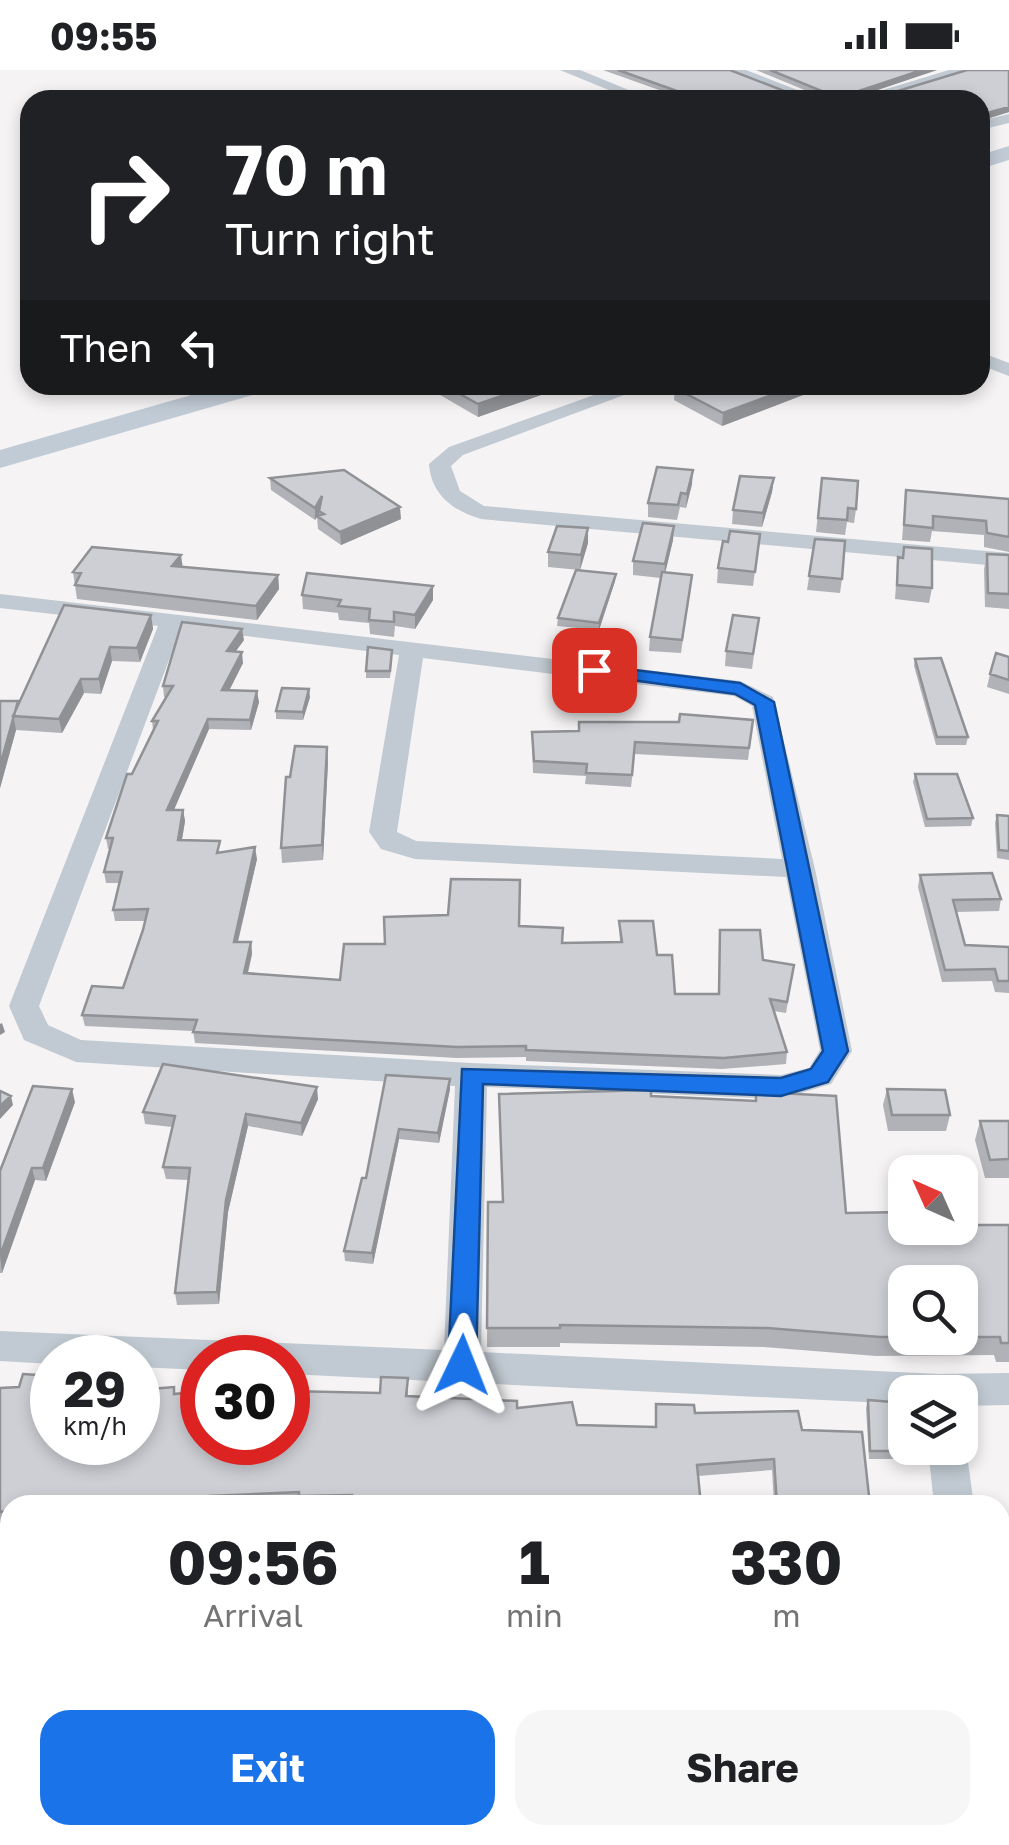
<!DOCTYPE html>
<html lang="en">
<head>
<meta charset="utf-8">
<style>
	body { margin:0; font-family:"Golos Text",sans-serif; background:#f6f6f6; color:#202124; height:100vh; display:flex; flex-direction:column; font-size:38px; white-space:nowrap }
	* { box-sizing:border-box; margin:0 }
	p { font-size:32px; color:#757577 }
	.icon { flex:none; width:55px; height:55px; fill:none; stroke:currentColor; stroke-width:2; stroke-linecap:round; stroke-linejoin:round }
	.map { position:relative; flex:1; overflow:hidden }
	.panel { position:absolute; left:0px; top:1425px; width:1010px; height:350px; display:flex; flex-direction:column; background:#fff; border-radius:30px 30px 0 0; box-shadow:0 5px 15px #0003 }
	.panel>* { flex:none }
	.guide { position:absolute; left:20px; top:20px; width:970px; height:305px; border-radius:30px; box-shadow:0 5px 15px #0003; background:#202124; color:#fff; overflow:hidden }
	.needle { width:65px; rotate:315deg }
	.controls { position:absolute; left:888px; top:1085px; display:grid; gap:20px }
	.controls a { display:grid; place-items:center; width:90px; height:90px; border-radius:20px; background:#fff; box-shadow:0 5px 15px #0003; font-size:50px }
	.speed { position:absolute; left:30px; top:1265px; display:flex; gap:20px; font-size:50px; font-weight:700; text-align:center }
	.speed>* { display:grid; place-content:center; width:130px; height:130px; border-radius:50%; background:#fff; box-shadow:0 5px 15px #0003; line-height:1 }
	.speed small { font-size:25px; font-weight:400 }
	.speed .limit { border:15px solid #d22; background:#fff; color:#111 }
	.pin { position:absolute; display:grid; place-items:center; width:85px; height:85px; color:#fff; margin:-42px; border-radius:20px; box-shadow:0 5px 15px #0006 }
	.me { position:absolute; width:110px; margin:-55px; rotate:2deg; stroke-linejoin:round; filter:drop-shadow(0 0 8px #0008) }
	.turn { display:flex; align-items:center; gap:35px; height:210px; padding:0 40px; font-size:45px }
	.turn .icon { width:130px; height:130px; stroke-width:2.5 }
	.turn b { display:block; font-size:70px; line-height:85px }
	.then { display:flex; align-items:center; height:95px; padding:0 40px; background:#0003; gap:20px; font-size:38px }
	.eta { display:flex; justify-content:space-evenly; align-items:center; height:170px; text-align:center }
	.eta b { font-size:60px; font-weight:700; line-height:70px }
	.primary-button { display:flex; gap:20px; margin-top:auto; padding:20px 40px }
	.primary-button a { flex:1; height:115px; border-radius:30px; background:#1a73e8; color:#fff; font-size:40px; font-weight:700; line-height:115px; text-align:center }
	.primary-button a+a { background:#f6f6f6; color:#202124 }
	.status { display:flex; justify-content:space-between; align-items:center; height:70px; padding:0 50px; background:#fff; direction:ltr }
	.status svg { height:28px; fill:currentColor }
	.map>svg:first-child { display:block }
</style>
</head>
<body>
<div class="status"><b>09:55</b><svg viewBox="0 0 49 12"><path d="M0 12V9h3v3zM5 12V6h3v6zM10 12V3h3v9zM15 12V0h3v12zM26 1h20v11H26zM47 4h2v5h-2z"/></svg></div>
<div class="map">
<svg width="1009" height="1775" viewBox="0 0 1009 1775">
	<rect width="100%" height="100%" fill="#f5f3f3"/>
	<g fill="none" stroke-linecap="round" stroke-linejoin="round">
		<!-- street -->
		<path fill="#c1cad2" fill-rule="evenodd" d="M560 0H580L653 30H633Z
			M726 0H746L823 30H803Z
			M949 0H971L873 30H850Z
			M1009 44V53L980 60V51Z
			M980 282 1009 293V306L980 295Z
			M622 315H651L463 385 451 396 460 421 484 436 1009 483V497L481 449C453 441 431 424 429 394L449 377Z
			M0 524 740 611 773 627 815 799 852 981 831 1014 781 1029 487 1017 481 1282 939 1304 1009 1303V1335L960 1336V1322H905V1334L288 1304V1288H202V1300L138 1297V1288H52V1294L0 1291V1261L444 1280 455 1016 76 992 24 970 9 936 158 556 0 538ZM181 558 399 585 369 762 381 779 415 789 786 807 820 980 809 998 781 1005 471 993 81 970 48 955 39 936ZM423 588 734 626 752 636 782 789 416 771 397 762Z
			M960 1366 966 1378 974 1435H934L928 1378H960Z
			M0 1468H10V1506H0Z
			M0 1725H10V1765H24L0 1771Z
			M1000 1741 1009 1745V1775H979L977 1765H1000Z
			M516 1765H875L879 1775H520Z"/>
		<!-- secondary -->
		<path fill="#c1cbd6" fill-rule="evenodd" d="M1009 76V90L980 99V85Z
			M226 315H270L266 321 0 398V380Z"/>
	</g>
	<!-- wall -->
	<path fill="#b0b2b7" d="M603 0H730L802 28H824L756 0H937L859 26 875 28 967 0H1009V42L980 51V30H687Z
		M435 315H570L478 347 435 322Z
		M684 315H829L722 356 674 330 675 318Z
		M270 408 401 449 341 475 318 459 317 447 315 450 271 420Z
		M774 408 772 422 762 457 732 454 733 440Z
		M822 408 856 439 854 453 847 452 845 465 816 462Z
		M692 414 686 438 680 437 677 450 648 447V433Z
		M906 420 1009 429V482L984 477V465L932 461 930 472 902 470Z
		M674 456 673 470 665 503 692 505 681 583 649 581 650 567 661 508 633 505V491Z
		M760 464 753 516 717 513 718 498 728 472Z
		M815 469 842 509 840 523 807 520Z
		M588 473 580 500 548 497V482Z
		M904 477 932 518 929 533 895 529 898 487H902Z
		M987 484 1009 485V539L985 537 984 499Z
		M183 497 278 505 279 519 257 550 77 529 73 502Z
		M615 511 599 560 557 556 558 548Z
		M433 516V530L415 559 395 556 394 567 370 564 369 553 339 550 338 543 303 539 302 525Z
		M151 545 153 559 140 592 112 591 101 624 84 623 62 663 16 660 0 718V631L19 633Z
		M759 548 752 599 725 596 726 581Z
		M244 570 235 582 243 593 229 620 259 632 251 660 209 659 174 740H183L185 751 182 770 221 782 257 789 238 872H251L252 884 248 903 340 910 385 874 519 856 563 873 620 872 619 851 657 885 675 924H718L720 860 763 890 794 895 786 943 774 941 787 982 786 994 722 999 526 991V987L457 988 195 973 193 961 85 956 82 945 123 918 145 851H115L113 840 119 813H106L104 802 110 779H108L106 768 132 704 153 660 152 651 167 627H164L163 616Z
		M1009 587V624L987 617 990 604Z
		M392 588 390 608H366V601Z
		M915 589 968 667 966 675H936L914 596Z
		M310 627 303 650 276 649V641Z
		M753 650 748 690 635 684 631 717 585 714 586 706 533 703 532 662 579 661 679 652Z
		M328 692 323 790 282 793 281 778Z
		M915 704 973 748 971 756 925 757 913 712Z
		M997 745 1009 746V790L997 788 995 753Z
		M920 805 1001 829 999 841 956 842 965 875 1009 877V923L995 922 992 911 942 912 918 817Z
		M386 1005 450 1009V1019L439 1073 399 1069 373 1194 345 1191 344 1181 366 1108Z
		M887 1019 950 1045 946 1061H888L883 1035Z
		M756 1022 846 1143 905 1158 1009 1155V1292H996L994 1285 876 1286 764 1277 560 1273V1277H487L488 1132H502L651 1026 755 1031Z
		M318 1029 302 1066 248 1056 228 1142 219 1234 177 1235 175 1223 189 1110 166 1109 163 1097 172 1057 145 1054 143 1042Z
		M75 1032 46 1111 35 1110 2 1203H0V1101Z
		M980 1051H1009V1108H985L975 1070Z
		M408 1308V1326L517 1338 577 1355 655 1357 656 1334 695 1343 802 1360 870 1435H774L772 1400 698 1406 701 1435H300V1433L251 1435H10V1452L0 1453V1318L52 1372 174 1317 175 1323H380Z
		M868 1330 906 1381 904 1389H869L866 1338Z
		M0 1608H10V1657H0Z"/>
	<!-- shaded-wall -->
	<path fill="#909195" d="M922 0H937L848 30 847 25Z
		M1009 37V42L980 51V45Z
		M534 315H570L478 347V334Z
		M799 315H829L722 356 723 343Z
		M693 400 692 414 686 438 687 424Z
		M774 408 772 422 762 457 763 443Z
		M322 426 319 444 315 450V438Z
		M400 437 401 449 341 475 340 462Z
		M674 456 673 470 664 508 665 494Z
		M588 458V473L580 500 581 485Z
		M181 485 183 499 172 496Z
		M616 504 615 511 599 560V553Z
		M278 505 279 519 257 550 256 536Z
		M433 516V530L415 559V545Z
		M151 545 153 559 140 592 137 578Z
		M242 559 244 570 228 592 227 581Z
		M110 577 112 591 101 624 99 609Z
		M242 582 243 593 224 631 222 620Z
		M81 609 84 623 62 663 59 649Z
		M309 619 310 627 303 650V642Z
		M257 621 259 632 251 660 250 650Z
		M14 649 16 660 0 718V696Z
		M208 649 209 659 169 751 167 740Z
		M327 677 328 692 323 790 322 775Z
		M183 740 185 751 180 781 178 770Z
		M255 777 257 789 235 883 234 872Z
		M251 872 252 884 245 914 244 903Z
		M2 953 5 962 0 965V954Z
		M450 1009V1019L439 1073 438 1063Z
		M317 1017 318 1029 302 1066 301 1053Z
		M72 1019 75 1032 46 1111 43 1098Z
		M11 1026 13 1035 0 1049V1036Z
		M246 1044 248 1056 228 1142 219 1234 217 1222 226 1130Z
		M399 1059V1069L373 1194 372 1183Z
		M32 1098 35 1110 2 1203 0 1186Z
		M0 1539 3 1546 0 1562Z"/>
	<!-- building -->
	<path fill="#cdcfd5" stroke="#909195" stroke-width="2.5" d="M618 0H730L802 28H824L827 23 770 0H922L847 25 875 28 967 0H1009V37L980 45V30H702Z
		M444 315H534L478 334Z
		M684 315H799L723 343 675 318Z
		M657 397 693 400 687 424 681 423 678 435 648 433Z
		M344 400 400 437 340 462 317 446 324 444 319 441 322 426 315 438 270 408Z
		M740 406 774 408 763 443 733 440Z
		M822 408 858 411 856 439 848 438 847 450 818 448Z
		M906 420 1009 429V467L987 463 986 451 933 446V458L904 455Z
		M643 453 674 456 665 494 633 491Z
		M557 456 588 458 581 485 548 482Z
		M730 461 760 464 755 502 718 498 723 471 728 472Z
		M815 469 845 471 842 509 809 506Z
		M92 477 181 485 172 496 278 505 256 536 75 515 81 503 73 502Z
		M904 477 932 479V518L897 515 898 487 903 488Z
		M987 484 1009 485V524L988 523Z
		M576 500 616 504 599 553 558 548Z
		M662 502 692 505 682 570 650 567Z
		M307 503 433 516 415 545 394 542V552L369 550 370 539 338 536 341 530 302 525Z
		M64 535 151 545 137 578 110 577 99 609H81L59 649 13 646Z
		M733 545 759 548 753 584 726 581Z
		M182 552 242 559 227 581 242 582 222 620 257 621 250 650 208 649 167 740H183L178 770 220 771 217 783 255 777 234 872H251L244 903 340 910 344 874H385L384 847 448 845 451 809 520 810 519 856 563 858 562 873 622 872 619 851H653L657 885H672L675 924H719L720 860H760L763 890 794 895 787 932 770 929 787 982 724 988 526 980V976L457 977 193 962 197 950 82 945 92 916 123 918 143 860 148 839 113 840 122 802H104L113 768H106L127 704H132L158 651H152L173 616H163Z
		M368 577 392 580 390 601H366Z
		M996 583 1009 587V610L990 604Z
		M941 588 968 667H937L915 589Z
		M282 618 309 619 303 642 276 641Z
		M0 631H18L0 696Z
		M680 644 753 650 749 678 635 672 632 705 586 703 587 694 534 691 532 662 579 661V652H679Z
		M295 676 327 677 322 775 281 778 286 707H290Z
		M915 704H957L973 748 927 749Z
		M997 745 1009 746V781L999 780Z
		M992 803 1001 829 953 830 965 875 1009 877V911H998L995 899 945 900 920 805Z
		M163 994 317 1017 301 1053 246 1044 226 1130 217 1222 175 1223 190 1098 163 1097 175 1046 143 1042Z
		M386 1005 450 1009 438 1063 399 1059 372 1183 344 1181 362 1108H366Z
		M33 1016 72 1019 43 1098H32L0 1186V1101Z
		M887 1019 945 1020 950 1045H892Z
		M651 1020V1026L756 1031V1022L836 1026 846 1143 905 1142V1158H960V1155H1009V1273H1001L1000 1267H960V1212H905V1267H880L767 1258 560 1255V1258H487L488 1132H503L499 1024Z
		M0 1021 11 1026 0 1036Z
		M980 1051H1009V1089L990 1090Z
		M23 1304 52 1306V1372H138V1320L174 1317V1324L202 1321V1372H288V1321L380 1323 381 1307 408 1308 406 1326 517 1331V1338L572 1332 577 1355 656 1357V1334L694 1335 695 1343 798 1341 802 1360 862 1362 870 1435H777L774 1389 697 1395 701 1435H351L352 1425 299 1426V1422L210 1426 209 1435H167L168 1430 93 1435H10V1441L0 1442V1318L19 1317Z
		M868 1330 904 1333 906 1381H870Z
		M0 1608H10V1643L0 1644Z
		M292 1768V1775H256V1769Z"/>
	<!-- route -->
	<path fill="#1a73e8" stroke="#114b97" stroke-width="2.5" d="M594 595 740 613 774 632 848 981 828 1012 781 1026 483 1014 476 1295 472 1304H452L448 1295 462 999 781 1008 811 999 823 981 755 635 735 624 587 604 585 600Z"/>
</svg>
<div class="controls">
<a><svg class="needle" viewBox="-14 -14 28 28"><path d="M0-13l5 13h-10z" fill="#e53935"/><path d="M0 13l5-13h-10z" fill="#757577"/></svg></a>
<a><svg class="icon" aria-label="search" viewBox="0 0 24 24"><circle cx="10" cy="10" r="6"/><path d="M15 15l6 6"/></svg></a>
<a><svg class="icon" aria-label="layers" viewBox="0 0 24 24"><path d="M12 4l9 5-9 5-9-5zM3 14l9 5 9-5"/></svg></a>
</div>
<div class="speed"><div>29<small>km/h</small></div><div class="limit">30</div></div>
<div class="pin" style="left:594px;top:600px;background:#d93025"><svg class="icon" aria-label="arrive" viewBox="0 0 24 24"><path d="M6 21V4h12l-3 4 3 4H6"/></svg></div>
<svg class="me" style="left:462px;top:1295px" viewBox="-20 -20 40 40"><path d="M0-17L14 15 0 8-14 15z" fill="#1a73e8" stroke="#fff" stroke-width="4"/></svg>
<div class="guide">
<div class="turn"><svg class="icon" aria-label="right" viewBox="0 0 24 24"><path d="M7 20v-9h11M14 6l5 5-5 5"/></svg><div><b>70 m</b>Turn right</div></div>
<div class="then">Then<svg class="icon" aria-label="left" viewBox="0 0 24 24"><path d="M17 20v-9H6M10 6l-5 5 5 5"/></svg></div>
</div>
<section class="panel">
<div class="eta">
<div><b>09:56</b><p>Arrival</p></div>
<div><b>1</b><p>min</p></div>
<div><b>330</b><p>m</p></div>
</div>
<div class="primary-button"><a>Exit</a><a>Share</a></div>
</section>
</div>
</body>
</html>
